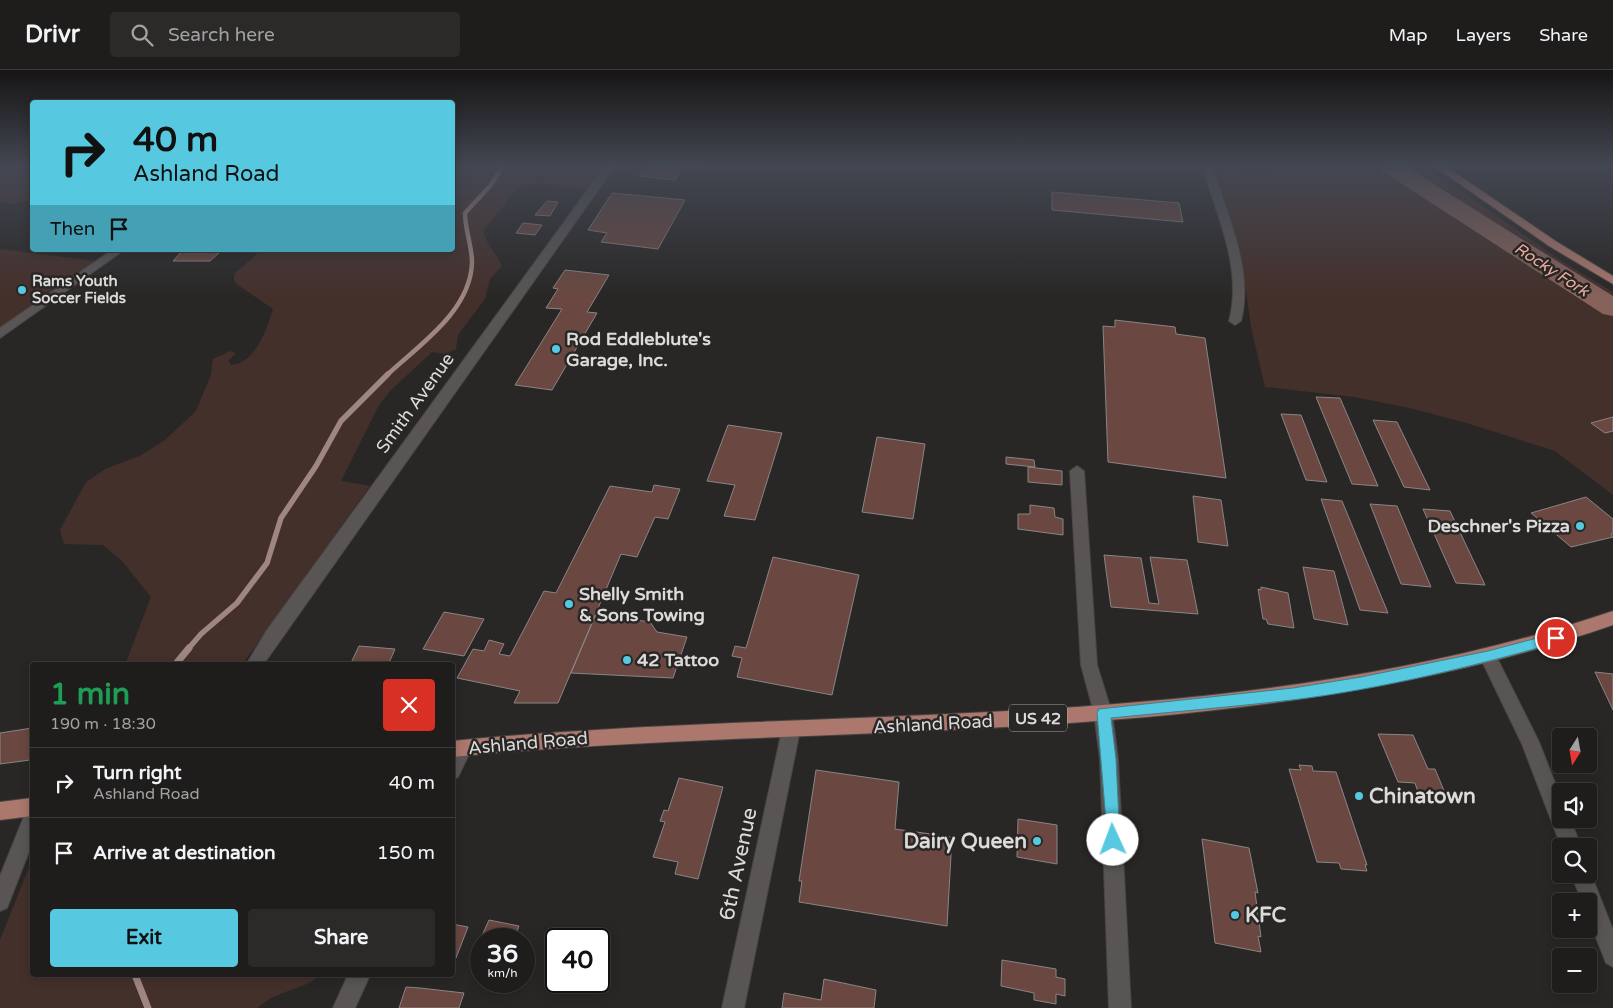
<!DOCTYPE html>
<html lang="en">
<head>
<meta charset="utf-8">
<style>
	body { margin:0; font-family:"Varela Round",sans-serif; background:#2c2a29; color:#f1f3f6; height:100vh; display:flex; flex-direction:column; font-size:19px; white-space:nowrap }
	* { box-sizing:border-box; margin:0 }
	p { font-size:16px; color:#a1a2a3 }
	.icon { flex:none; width:28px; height:28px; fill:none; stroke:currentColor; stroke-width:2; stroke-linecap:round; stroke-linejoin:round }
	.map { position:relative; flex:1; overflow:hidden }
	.panel { position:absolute; left:30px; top:592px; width:425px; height:315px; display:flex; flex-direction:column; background:#1f1d1c; border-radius:5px; box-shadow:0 2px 12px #0003,0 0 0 1px #3c3b3b }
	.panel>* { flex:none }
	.guide { position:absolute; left:30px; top:30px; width:425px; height:152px; border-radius:5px; box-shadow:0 2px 12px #0003,0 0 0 1px #3c3b3b; background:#56c9e1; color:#111; overflow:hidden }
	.needle { width:32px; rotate:191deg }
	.fabs { position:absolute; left:1552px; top:658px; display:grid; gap:10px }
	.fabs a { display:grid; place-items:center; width:45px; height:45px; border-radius:5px; background:#1f1d1c; box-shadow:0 2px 12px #0003,0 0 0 1px #3c3b3b; font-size:25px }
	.speed { position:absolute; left:470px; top:858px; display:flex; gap:10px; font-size:25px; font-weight:700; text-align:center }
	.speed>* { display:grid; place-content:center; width:65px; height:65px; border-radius:50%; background:#1f1d1c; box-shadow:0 2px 12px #0003,0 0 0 1px #3c3b3b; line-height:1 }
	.speed small { font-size:12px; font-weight:400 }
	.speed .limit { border:2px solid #111; border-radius:8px; background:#fff; color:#111 }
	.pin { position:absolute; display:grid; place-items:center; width:42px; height:42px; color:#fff; margin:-21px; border:2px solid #fff; border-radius:50%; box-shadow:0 1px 5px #0007 }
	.me { position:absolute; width:55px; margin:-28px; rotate:358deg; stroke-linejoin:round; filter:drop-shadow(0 0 4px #0008) }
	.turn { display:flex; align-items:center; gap:18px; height:105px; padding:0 20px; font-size:22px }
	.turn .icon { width:65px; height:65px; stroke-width:2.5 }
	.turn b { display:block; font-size:35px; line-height:42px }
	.then { display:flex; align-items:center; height:48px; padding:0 20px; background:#0003; gap:10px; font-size:19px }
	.round { display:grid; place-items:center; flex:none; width:52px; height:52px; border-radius:5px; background:#2c2a29 }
	.headline { display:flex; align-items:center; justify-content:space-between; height:85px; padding:0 20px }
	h1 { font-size:30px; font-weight:700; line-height:38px; color:#1e9e55 }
	.button { display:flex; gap:10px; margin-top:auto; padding:10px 20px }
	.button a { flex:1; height:58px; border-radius:5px; background:#56c9e1; color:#111; font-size:20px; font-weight:700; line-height:58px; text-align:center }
	.button a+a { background:#2c2a29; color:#f1f3f6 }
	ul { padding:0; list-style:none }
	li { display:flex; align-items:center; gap:15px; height:70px; padding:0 20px; border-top:1px solid #3c3b3b }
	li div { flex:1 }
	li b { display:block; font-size:19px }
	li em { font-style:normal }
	header { display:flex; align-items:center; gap:30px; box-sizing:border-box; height:70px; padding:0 25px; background:#1f1d1c; border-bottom:1px solid #3c3b3b }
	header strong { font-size:24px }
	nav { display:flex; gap:28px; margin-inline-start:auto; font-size:18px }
	.search { width:350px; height:45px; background:#2c2a29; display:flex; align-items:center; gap:12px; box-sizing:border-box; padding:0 18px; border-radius:5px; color:#a1a2a3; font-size:19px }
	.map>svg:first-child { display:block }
</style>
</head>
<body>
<header>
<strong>Drivr</strong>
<div class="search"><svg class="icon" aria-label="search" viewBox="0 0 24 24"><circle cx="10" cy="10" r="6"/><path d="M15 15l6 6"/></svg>Search here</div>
<nav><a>Map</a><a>Layers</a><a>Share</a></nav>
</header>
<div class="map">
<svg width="1613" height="938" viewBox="0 0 1613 938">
	<rect width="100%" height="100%" fill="#292726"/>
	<!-- green -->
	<path fill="#44302b" d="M0 96H32V130L11 134 0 131Z
		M453 96H602L585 120 543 113 520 116 484 160C485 175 497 183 502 196L490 209 485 229 458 265 456 279 446 284 432 282 391 320 379 335 341 411 370 416 242 595H125L151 527 122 491 103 475 64 474 60 460 86 412 107 398 140 386 165 370 196 341 211 305 213 289 230 281 236 283 228 291 231 295C255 294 267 259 273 239L238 215 234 211V204L256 185 259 180H452Z
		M1323 96H1425L1560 190 1613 222V425L1555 381 1463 352 1410 338 1354 327 1265 317 1251 257 1241 184 1215 99 1249 101Z
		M0 179 96 191 0 258Z
		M32 790V905H320C303 921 275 920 258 938H0V870Z"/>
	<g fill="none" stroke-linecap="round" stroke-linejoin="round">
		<!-- stream-far2 -->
		<path stroke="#a08680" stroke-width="4.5" d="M387 305C419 275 471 241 472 192 472 176 465 160 465 143L490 116 503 96"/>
		<!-- stream-far1 -->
		<path stroke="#a08680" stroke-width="5.5" d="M188 579 201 564 237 533 267 493 281 448 316 396 341 351 388 304"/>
		<!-- stream -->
		<path stroke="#a08680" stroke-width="7" d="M175 595 189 578
			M135 905 148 938"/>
		<!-- river -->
		<path fill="#86625a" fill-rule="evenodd" d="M1379 96H1405L1613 226V246L1603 244 1382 101Z"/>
	</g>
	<!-- building -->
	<path fill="#6a4841" stroke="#898585" d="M648 96H704L702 99 682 97 675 110 639 106Z
		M1052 122 1179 133 1183 152 1052 140Z
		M612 123 685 130 658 179 601 172 607 163 588 160Z
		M547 131 558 132 550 146 535 145Z
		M523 153 542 155 535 165 516 163Z
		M183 180H209L221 181 210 191H173Z
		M565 200 609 205 587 242 597 243 552 320 515 315 562 239 546 238 558 219 553 218Z
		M1115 250 1175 257 1176 264 1205 268 1226 408 1108 392 1103 256 1115 257Z
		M1316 327 1340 328 1378 416 1352 414Z
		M1281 344 1301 345 1327 412 1306 410Z
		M1613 347V361L1605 363 1591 353Z
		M1373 350 1397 352 1430 420 1404 417Z
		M728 355 782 363 755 450 724 446 735 415 707 411Z
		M877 367 925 374 913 449 862 442Z
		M1006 387 1034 390 1035 397 1006 394Z
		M1028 397 1062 401V415L1028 412Z
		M654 415 680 419 668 449 655 447 637 487 621 484 558 633H514L520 621 457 608 473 579 484 581 489 570 504 574 499 584 510 586 544 521 556 523 610 416 652 422Z
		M1193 426 1221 430 1228 476 1198 472Z
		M1586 427 1613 449V464H1611L1613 467 1571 477 1531 443Z
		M1321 429 1342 431 1388 543 1360 540Z
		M1370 434 1397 436 1431 517 1401 514Z
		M1030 435 1054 438 1055 447 1063 449V465L1018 459V444H1030Z
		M1423 439 1450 441 1485 515 1456 513Z
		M1104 485 1141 488 1149 533 1159 534 1150 487 1187 490 1198 544 1111 537Z
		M773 487 859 505 832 625 737 607 742 588 732 586 735 576 746 578Z
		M1303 497 1334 501 1348 555 1314 549Z
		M1261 517 1288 523 1294 558 1268 554 1266 549H1263L1258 519 1261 520Z
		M444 542 484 549 464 586 423 579Z
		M596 544 650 552 657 562 687 567 673 608 571 603Z
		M359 576 395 579 388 595H350Z
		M1595 602 1613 604V640Z
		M32 658V684L30 690 0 694V663Z
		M1378 664 1413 665 1428 699H1435L1445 723 1418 722 1415 713 1398 712Z
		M1299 695 1312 696 1313 701 1336 702 1367 795H1365L1367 801 1341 799 1339 793 1317 792 1289 699 1301 700Z
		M816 700 899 712 895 759 952 767 947 856 799 832 802 811H799Z
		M679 708 723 717 698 809 675 804 678 792 653 787 665 752 660 751 664 740 668 741Z
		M1018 749 1057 755V794L1017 787Z
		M1202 769 1249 778 1258 823 1255 822 1261 867 1258 866 1261 882 1215 873Z
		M489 850 519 856 514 869 480 870Z
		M452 854 468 857 456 888 452 887Z
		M1002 890 1056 899V907L1065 909V926L1056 924V934L1034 930V923L1001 916Z
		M824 909 876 920 874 938H782L784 923 821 930Z
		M406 917 420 918 464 923 459 938H399Z"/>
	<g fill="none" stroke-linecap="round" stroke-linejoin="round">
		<defs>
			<path id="minor" d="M605 96H615L263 595H246L267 560Z
				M1202 96H1212C1227 145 1254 199 1241 251L1235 255 1229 251C1243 199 1217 145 1202 96Z
				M112 180H124L0 268V258Z
				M1077 396 1084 401 1097 595 1112 643 1118 689 1131 938H1109L1100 689 1094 643 1081 595 1070 401Z
				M1488 580 1494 582 1539 672 1561 728V749H1570L1581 776H1561L1522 674 1480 587 1482 582Z
				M791 652 797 654 800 660 744 938H722L782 660 785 654Z
				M463 670 469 672 472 678 458 707 452 709V681L457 672Z
				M32 742V774L7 838 0 841V806L25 744Z
				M1589 799 1613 860V897L1606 893 1589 850V831H1582L1571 804H1589Z
				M348 905H370L355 938H333Z"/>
			<path id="major" d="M1434 96H1445L1557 172 1613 206V214L1549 176Z
				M1613 541V555C1239 684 840 649 452 687V671C840 633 1239 668 1613 541Z
				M32 728V746L0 750V732Z"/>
		</defs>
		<!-- minor casing -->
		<use href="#minor" stroke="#474544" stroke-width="2"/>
		<!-- major casing -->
		<use href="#major" stroke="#474544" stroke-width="2"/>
		<!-- minor -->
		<use href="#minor" fill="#595555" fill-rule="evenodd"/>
		<!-- major -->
		<use href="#major" fill="#ac776c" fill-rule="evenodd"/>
	</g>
	<!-- sky -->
	<linearGradient id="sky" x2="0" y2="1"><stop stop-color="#171515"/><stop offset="0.42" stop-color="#434752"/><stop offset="1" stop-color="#434752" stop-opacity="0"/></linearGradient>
	<rect width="1613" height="227" fill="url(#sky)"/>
	<!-- route -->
	<path fill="#56c9e1" stroke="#388392" d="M1556 563 1562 568 1556 573C1470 597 1381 619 1292 630 1232 637 1171 642 1111 648L1116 689 1120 770 1118 775 1113 777 1108 775 1097 643 1099 639 1293 618 1361 607 1488 581Z"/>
	<!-- markers -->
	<g fill="#56c9e1" stroke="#292726" stroke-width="2">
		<circle cx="22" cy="220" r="5"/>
		<circle cx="556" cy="279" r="5"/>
		<circle cx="1580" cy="456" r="5"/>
		<circle cx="569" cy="534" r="5"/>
		<circle cx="627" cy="590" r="5"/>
		<circle cx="1359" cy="726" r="5"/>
		<circle cx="1037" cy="771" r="5"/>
		<circle cx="1235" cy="845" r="5"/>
	</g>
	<g text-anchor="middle" stroke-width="5" stroke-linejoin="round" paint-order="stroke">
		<!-- far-poi labels -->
		<g font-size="15" font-weight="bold" fill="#dddbda" stroke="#292726" text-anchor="start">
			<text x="32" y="216">Rams Youth<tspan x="32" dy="17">Soccer Fields</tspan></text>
		</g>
		<!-- far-water labels -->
		<g font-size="16" font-style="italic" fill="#edad9e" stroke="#292726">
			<text transform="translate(1552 199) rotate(33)" y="6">Rocky Fork</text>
		</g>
		<!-- shield labels -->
		<rect fill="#292726" stroke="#a7a5a4" stroke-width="1" x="1009" y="634.5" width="58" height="27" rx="4"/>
		<g font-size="16" font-weight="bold" fill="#dddbda">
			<text x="1038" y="654">US 42</text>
		</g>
		<!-- poi labels -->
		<g font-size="18" font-weight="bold" fill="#dddbda" stroke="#292726" text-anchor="start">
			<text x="566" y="275">Rod Eddleblute's<tspan x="566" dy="21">Garage, Inc.</tspan></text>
			<text x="1570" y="462" text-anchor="end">Deschner's Pizza</text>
			<text x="579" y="530">Shelly Smith<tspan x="579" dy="21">&amp; Sons Towing</tspan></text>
			<text x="637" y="596">42 Tattoo</text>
		</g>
		<!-- street labels -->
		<g font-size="18" fill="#dddbda" stroke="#292726">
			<text transform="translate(415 333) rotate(-54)" y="6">Smith Avenue</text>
			<text transform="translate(933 654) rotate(-3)" y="6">Ashland Road</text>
			<text transform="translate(528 673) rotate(-5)" y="6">Ashland Road</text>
		</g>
		<!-- near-poi labels -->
		<g font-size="21" font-weight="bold" fill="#dddbda" stroke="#292726" text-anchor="start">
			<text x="1369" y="733">Chinatown</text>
			<text x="1027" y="778" text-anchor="end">Dairy Queen</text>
			<text x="1245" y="852">KFC</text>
		</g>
		<!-- near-street labels -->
		<g font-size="21" fill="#dddbda" stroke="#292726">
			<text transform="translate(738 794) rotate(-78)" y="7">6th Avenue</text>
		</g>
	</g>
</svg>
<div class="fabs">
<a><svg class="needle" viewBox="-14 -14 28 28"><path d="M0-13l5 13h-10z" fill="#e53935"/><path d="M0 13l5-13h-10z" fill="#a1a2a3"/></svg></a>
<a><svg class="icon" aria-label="sound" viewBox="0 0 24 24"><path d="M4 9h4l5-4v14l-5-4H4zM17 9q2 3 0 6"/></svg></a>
<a><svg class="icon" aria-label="search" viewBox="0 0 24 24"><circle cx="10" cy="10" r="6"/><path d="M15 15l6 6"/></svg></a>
<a>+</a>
<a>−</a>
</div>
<div class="speed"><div>36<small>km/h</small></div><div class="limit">40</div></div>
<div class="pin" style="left:1556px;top:568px;background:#d93025"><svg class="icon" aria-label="arrive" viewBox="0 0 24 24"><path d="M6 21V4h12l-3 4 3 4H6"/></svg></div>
<svg class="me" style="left:1113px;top:770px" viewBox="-20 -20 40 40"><circle r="19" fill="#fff"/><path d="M0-13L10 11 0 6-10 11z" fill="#56c9e1"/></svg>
<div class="guide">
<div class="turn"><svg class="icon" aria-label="right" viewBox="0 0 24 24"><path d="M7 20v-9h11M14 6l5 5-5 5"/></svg><div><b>40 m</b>Ashland Road</div></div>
<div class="then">Then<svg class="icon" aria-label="arrive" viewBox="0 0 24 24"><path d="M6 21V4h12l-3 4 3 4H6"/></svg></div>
</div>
<section class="panel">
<div class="headline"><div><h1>1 min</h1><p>190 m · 18:30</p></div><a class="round" style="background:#d93025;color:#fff"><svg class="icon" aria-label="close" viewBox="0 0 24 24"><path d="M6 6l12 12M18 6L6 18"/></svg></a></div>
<ul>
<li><svg class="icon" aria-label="right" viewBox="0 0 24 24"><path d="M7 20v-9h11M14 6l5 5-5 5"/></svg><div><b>Turn right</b><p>Ashland Road</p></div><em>40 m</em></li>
<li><svg class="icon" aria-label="arrive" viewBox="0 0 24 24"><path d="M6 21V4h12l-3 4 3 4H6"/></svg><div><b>Arrive at destination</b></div><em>150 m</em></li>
</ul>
<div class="button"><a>Exit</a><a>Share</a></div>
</section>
</div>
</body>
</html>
